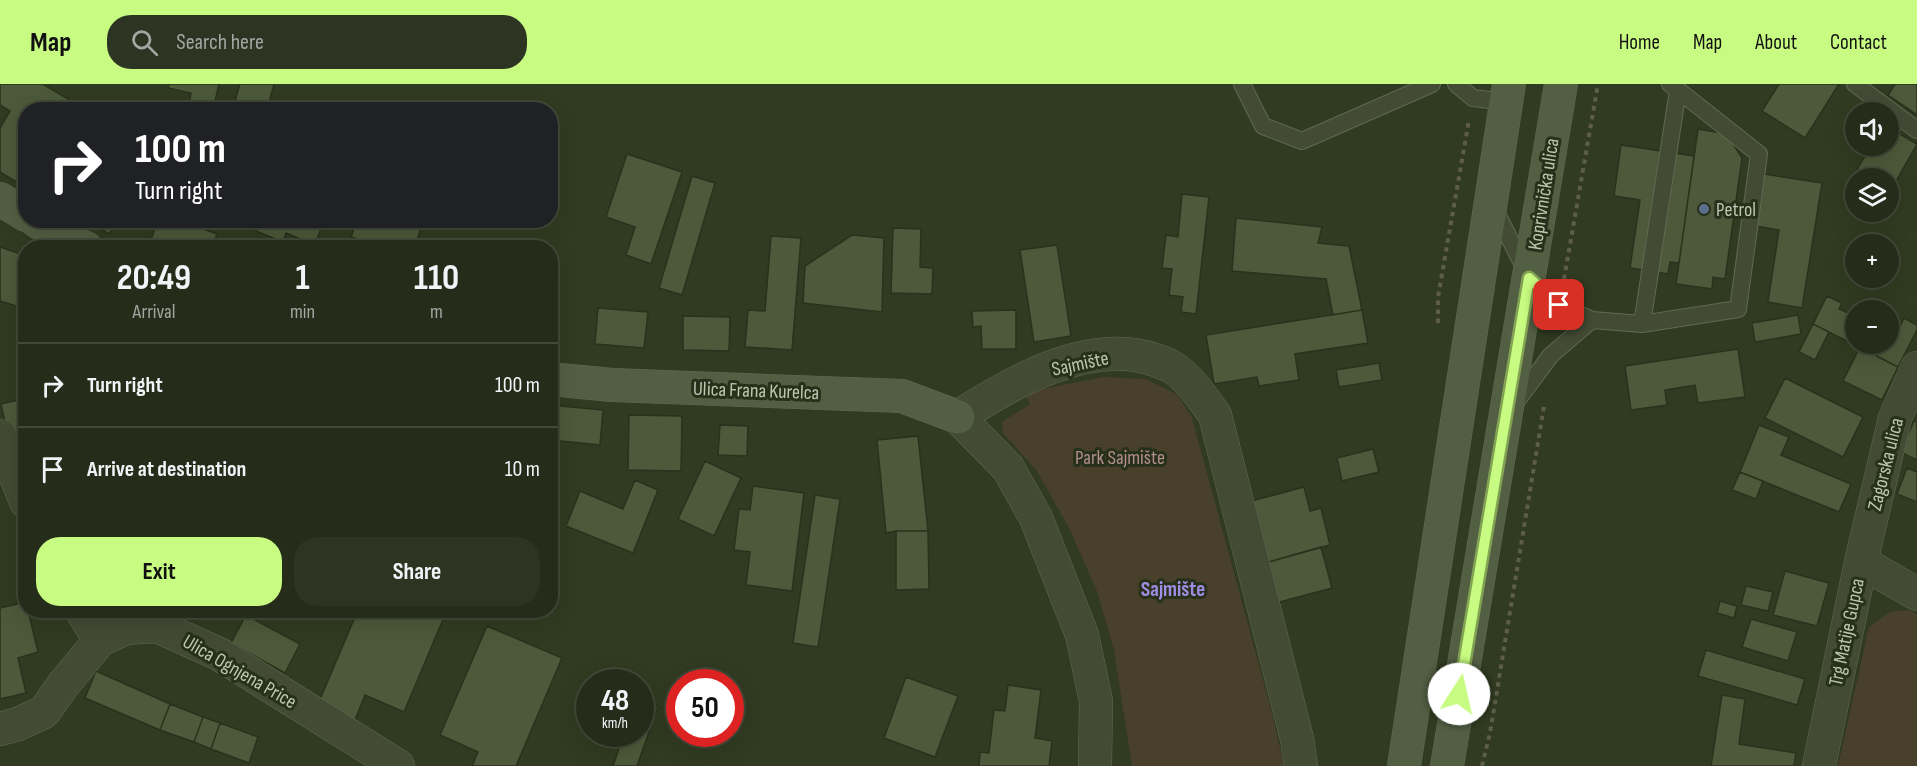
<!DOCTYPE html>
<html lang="en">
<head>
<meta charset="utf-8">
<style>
	body { margin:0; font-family:"Sofia Sans Condensed",sans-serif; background:#2d3422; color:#f1f3f6; height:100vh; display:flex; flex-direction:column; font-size:22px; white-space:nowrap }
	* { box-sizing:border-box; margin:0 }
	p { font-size:20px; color:#a3a7a2 }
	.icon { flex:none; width:33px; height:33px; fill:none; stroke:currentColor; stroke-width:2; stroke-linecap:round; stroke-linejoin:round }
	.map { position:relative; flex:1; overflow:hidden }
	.drawer { position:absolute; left:18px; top:156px; width:540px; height:378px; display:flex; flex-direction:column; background:#252c19; border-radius:24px; box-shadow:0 6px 24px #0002,0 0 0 2px #424838 }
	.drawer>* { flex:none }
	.hud { position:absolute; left:18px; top:18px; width:540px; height:126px; border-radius:24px; box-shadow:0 6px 24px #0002,0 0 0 2px #424838; background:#202124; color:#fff; overflow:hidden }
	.fabs { position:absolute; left:1845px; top:18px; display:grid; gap:12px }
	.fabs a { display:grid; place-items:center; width:54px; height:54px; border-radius:50%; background:#252c19; box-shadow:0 6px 24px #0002,0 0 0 2px #424838; font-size:30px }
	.speed { position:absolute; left:576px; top:585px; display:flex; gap:12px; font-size:30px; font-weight:700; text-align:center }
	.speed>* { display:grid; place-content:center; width:78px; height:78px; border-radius:50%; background:#252c19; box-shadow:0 6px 24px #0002,0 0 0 2px #424838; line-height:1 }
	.speed small { font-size:15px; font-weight:400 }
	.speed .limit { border:9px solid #d22; background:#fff; color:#111 }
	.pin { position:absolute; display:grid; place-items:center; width:51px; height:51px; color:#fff; margin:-26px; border-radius:12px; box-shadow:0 3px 9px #0006 }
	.me { position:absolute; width:66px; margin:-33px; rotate:10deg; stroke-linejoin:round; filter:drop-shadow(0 0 4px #0008) }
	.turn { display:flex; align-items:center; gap:21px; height:126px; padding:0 18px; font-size:27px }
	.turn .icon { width:78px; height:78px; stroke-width:2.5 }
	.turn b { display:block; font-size:42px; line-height:51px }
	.eta { display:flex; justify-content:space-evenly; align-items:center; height:102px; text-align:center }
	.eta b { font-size:36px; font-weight:700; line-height:42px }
	.primary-button { display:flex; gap:12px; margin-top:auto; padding:12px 18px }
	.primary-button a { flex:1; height:69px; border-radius:24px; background:#c8fb81; color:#111; font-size:24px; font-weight:700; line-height:69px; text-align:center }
	.primary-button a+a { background:#2d3422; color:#f1f3f6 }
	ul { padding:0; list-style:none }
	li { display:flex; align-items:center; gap:18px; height:84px; padding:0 18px; border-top:2px solid #424838 }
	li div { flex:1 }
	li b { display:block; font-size:22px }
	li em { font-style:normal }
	header { display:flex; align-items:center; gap:36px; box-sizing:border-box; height:84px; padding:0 30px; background:#c8fb81; color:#111 }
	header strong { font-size:28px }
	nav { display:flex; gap:33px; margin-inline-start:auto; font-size:21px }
	.search { width:420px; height:54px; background:#2d3422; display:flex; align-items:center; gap:15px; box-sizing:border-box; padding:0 21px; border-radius:24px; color:#a3a7a2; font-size:22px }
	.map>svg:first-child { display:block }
</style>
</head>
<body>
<header>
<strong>Map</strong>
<div class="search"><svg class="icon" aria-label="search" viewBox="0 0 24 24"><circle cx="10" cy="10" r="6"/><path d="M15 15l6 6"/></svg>Search here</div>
<nav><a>Home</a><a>Map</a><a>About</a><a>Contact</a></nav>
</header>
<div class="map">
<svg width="1917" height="682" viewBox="0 0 1917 682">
	<rect width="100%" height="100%" fill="#313b21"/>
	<!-- green -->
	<path fill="#49402c" d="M1103 293 1145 295 1177 310 1192 334 1273 633 1284 682H1132L1114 566 1097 507 1069 444 1037 387 1003 349 1002 338 1030 320 1026 312 1043 305Z
		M1910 526 1917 530V682H1838L1869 543 1890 528Z"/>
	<!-- building -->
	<path fill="#4d593a" stroke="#29321c" stroke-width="1.5" d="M0 0H43L68 15 62 26H26V86L18 99 0 88V44L10 27 0 21Z
		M169 0H219L213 26H188L191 9 168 4Z
		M240 0H274L267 26H238L240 19 235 17Z
		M1779 0H1839L1805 54 1762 27Z
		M1895 0H1917V31L1888 11Z
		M1888 43 1917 60 1891 106 1888 104V94H1872L1857 85 1871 62H1888Z
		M1698 45 1727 50 1742 74 1725 195 1713 193 1712 205 1676 200Z
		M1621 61 1694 72 1679 179 1670 178 1668 190 1630 184 1640 116 1614 112Z
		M627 70 682 88 651 180 626 171 635 143 606 133Z
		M26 86V103L18 99Z
		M1764 90 1822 99 1802 224 1768 218 1779 146 1756 142Z
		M692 92 715 99 682 211 659 204Z
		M1182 110 1209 113 1196 230 1181 228 1183 213 1169 211 1172 185 1162 184 1166 151 1178 153Z
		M1236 134 1322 143 1318 159 1349 162 1362 226 1333 231 1326 195 1232 187Z
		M82 136H114L110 150Z
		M158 136H178L217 150 212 164H148Z
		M260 136H324L315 161 286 149 283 158 256 147Z
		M357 136H423L415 164H366L368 158 351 153Z
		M893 144 921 145 920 183 933 184 932 210 891 209Z
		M852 151 884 154 882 228 803 219 805 182Z
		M771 152 801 154 792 266 745 263 748 226 765 227Z
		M489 156 512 163 487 164Z
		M1057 161 1071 252 1034 258 1020 166Z
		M0 163 26 172V225L0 217Z
		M1827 212 1842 219 1839 225 1856 233V260H1888V250L1895 253 1904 234 1917 241V246L1898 283 1813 240Z
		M598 224 648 228 644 264 595 260Z
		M1016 226V265H982L981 242 973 243 972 227Z
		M1362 226 1368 259 1295 270 1299 296 1259 302 1257 293 1214 300 1206 251Z
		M1798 231 1801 250 1755 258 1752 239Z
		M683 232 730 233 729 267 683 266Z
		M1813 240 1829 248 1815 276 1799 268Z
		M1860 263 1898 283 1882 316 1843 297Z
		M1738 265 1745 313 1698 319 1695 301 1665 306 1667 321 1631 326 1625 282Z
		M1379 279 1382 296 1339 303 1336 286Z
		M1785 294 1863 333 1843 373 1765 334Z
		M26 314V348L8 352 1 320Z
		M550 321 603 326 600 361 550 356Z
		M629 331 682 332 681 387 628 386Z
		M1914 337 1917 338V376L1900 368Z
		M720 341 748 342 747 372 718 371Z
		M1759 341 1789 353 1781 371 1851 400 1839 428 1740 388Z
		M918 352 928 447H896L886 449 877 356Z
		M1373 365 1379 388 1342 397 1337 374Z
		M705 377 741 394 714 452 678 435Z
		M1907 384 1917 388V418L1897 410Z
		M1740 388 1763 397 1756 415 1732 406Z
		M635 396 658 406 633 469 566 442 580 407 623 425Z
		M753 402 804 409 792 507 746 501 750 468 734 466 739 425 750 426Z
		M1304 403 1310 427 1321 424 1330 461 1265 479 1248 418Z
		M815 411 840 415 818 563 793 559Z
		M896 447H928L929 505 896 506Z
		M1321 463 1332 504 1276 519 1265 479Z
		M1785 487 1829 499 1817 542 1773 531Z
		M1746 502 1773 508 1768 527 1741 521Z
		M1720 517 1737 522 1734 534 1717 529Z
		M26 518V526H28L38 568 18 574 26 609 0 615V524Z
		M265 526H282L278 534Z
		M358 526H447L404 628 365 611 355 636 318 620Z
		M246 531 300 560 285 589 231 559Z
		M1751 535 1797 548 1788 577 1742 563Z
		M487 542 562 574 516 682H472L478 668 440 651Z
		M1706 566 1805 595 1797 621 1698 592Z
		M96 587 170 620 160 646 85 614Z
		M906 593 958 612 935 673 884 654Z
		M1008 601 1041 606 1035 654 1052 657 1049 682H979L980 668 989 669 994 626 1005 627Z
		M1722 611 1745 615 1739 660 1796 669 1794 682H1711Z
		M640 615 658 622 637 682H613L624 650H640Z
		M170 620 203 633 194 658 160 646Z
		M203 633 220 639 211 665 194 658Z
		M220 639 258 653 249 679 211 665Z"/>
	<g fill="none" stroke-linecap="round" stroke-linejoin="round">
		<defs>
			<path id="lane" d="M1242 0 1263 42 1302 57 1432 0
				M1456 0 1473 14 1506 18
				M1855 0 1917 46
				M1494 124 1529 193 1559 221 1592 236
				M1642 240 1738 225 1759 70 1678 6
				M1513 322 1551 271 1592 236 1642 240 1678 6 1670 0"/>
			<path id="street" d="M0 352 26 418
				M1861 478 1917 510
				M81 526 100 556
				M0 645 18 640 44 628 63 601 100 556 126 544 157 542 219 570 398 682
				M1095 682 1096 617 1082 551 1036 434 1008 384 958 333C1012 298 1090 253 1155 276 1161 278 1167 280 1172 283 1191 295 1202 314 1215 331L1297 655 1301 682
				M1819 682 1861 478 1895 334 1917 284"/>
			<path id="secondary" d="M0 115 26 131
				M35 136 63 154 86 164
				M550 295 612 301 902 312 958 333
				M1404 682 1509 0
				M1447 682 1561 0"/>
		</defs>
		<!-- lane casing -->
		<use href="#lane" stroke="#606953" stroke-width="18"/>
		<!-- street casing -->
		<use href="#street" stroke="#606953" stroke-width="34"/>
		<!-- secondary casing -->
		<use href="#secondary" stroke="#606953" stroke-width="34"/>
		<!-- path -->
		<path stroke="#5e5e48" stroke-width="4" stroke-dasharray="4.5 4.5" stroke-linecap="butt" d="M1564 195 1598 0
			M1438 239V213L1469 36
			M1482 682 1490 649 1544 322"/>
		<!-- lane -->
		<use href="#lane" stroke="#434b35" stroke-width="16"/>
		<!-- street -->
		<use href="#street" stroke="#434b35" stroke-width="33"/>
		<!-- secondary -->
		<use href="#secondary" stroke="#535f43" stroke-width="33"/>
	</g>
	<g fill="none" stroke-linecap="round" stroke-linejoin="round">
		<defs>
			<path id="route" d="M1459 610 1529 194 1559 221"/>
		</defs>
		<!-- route casing -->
		<use href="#route" stroke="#82a354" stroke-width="15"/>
		<!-- route -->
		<use href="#route" stroke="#c8fb81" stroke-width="10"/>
	</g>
	<!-- markers -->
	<circle fill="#5c6f8a" stroke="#27301a" stroke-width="2" cx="1704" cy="125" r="6"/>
	<g text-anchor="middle" stroke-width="6" stroke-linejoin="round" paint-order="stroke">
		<!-- street labels -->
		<g font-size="20" fill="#bdc7b0" stroke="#27301a">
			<text transform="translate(1543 110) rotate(-81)" y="7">Koprivnička ulica</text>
			<text transform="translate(1080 279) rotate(-12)" y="7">Sajmište</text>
			<text transform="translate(756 306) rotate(2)" y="7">Ulica Frana Kurelca</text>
			<text transform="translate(1885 380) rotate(-76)" y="7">Zagorska ulica</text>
			<text transform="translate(1846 548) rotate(-78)" y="7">Trg Matije Gupca</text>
			<text transform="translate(240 587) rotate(30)" y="7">Ulica Ognjena Price</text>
		</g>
		<!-- poi labels -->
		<g font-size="20" fill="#bdc7b0" stroke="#27301a" text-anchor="start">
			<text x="1716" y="132">Petrol</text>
		</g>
		<!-- park labels -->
		<g font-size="20" fill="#b28e8c" stroke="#27301a">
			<text x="1120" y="380">Park Sajmište</text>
		</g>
		<!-- neighbourhood labels -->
		<g font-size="21" font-weight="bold" fill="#a18ce3" stroke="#27301a">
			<text x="1173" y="512">Sajmište</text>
		</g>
	</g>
</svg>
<div class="fabs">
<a><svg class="icon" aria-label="sound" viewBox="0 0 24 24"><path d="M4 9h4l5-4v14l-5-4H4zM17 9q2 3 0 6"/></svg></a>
<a><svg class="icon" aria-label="layers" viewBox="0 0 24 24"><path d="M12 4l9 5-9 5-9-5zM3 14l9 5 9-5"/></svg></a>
<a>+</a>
<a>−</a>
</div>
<div class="speed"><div>48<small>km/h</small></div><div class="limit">50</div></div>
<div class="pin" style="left:1559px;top:221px;background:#d93025"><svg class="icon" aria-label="arrive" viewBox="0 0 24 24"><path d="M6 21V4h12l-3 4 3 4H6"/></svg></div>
<svg class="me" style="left:1459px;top:610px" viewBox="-20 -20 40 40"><circle r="19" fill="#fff"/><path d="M0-13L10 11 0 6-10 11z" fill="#c8fb81"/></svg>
<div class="hud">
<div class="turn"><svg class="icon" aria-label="right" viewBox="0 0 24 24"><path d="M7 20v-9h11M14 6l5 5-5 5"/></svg><div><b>100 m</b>Turn right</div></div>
</div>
<section class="drawer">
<div class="eta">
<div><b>20:49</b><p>Arrival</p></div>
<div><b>1</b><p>min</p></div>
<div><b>110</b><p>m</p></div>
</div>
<ul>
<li><svg class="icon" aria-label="right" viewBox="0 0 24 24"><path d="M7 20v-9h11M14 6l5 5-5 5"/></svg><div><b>Turn right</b></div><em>100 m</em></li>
<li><svg class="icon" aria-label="arrive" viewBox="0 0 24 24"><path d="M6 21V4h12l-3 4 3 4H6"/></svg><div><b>Arrive at destination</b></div><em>10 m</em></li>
</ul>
<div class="primary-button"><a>Exit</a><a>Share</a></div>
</section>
</div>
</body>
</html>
